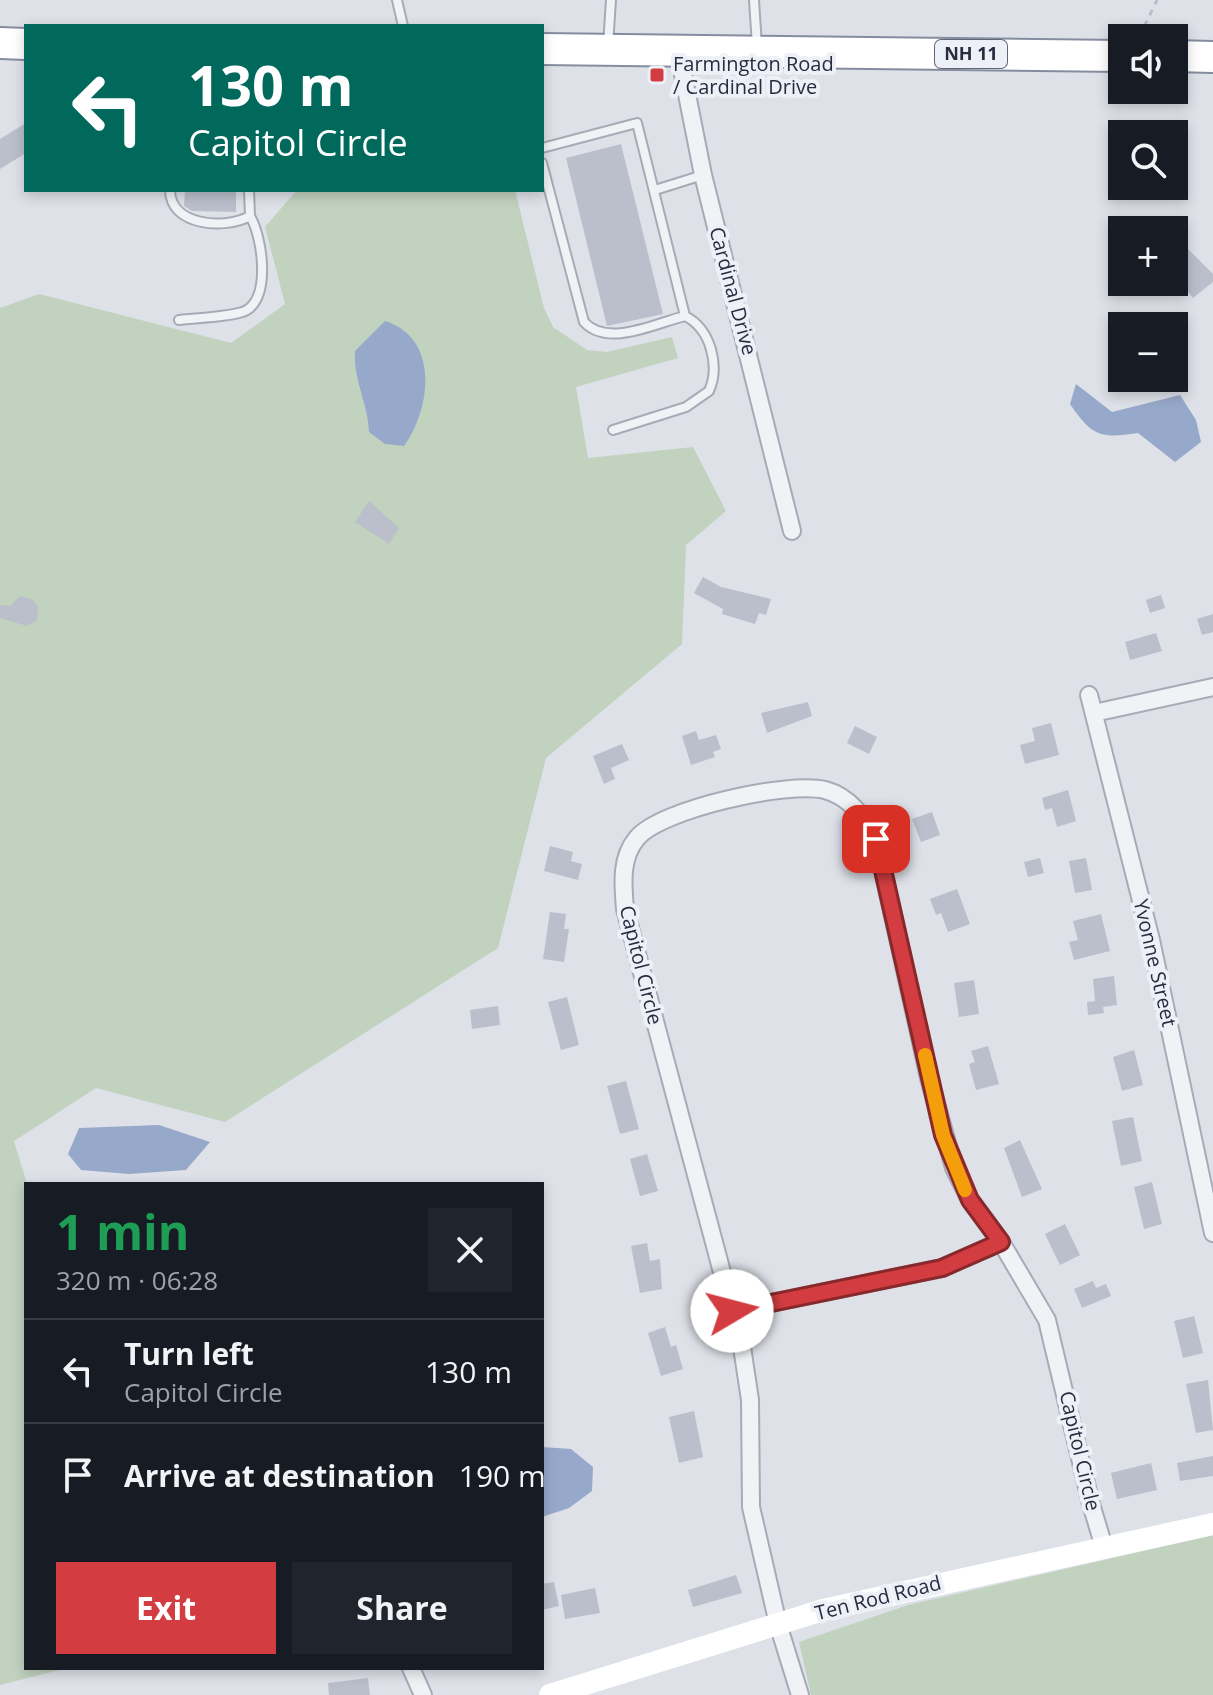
<!DOCTYPE html>
<html lang="en">
<head>
<meta charset="utf-8">
<style>
	body { margin:0; font-family:"Open Sans",sans-serif; background:#20242c; color:#f1f3f6; height:100vh; display:flex; flex-direction:column; font-size:30px; white-space:nowrap }
	* { box-sizing:border-box; margin:0 }
	p { font-size:26px; color:#9ea1a6 }
	.icon { flex:none; width:44px; height:44px; fill:none; stroke:currentColor; stroke-width:2; stroke-linecap:round; stroke-linejoin:round }
	.map { position:relative; flex:1; overflow:hidden }
	.side { position:absolute; left:24px; top:1182px; width:520px; height:488px; display:flex; flex-direction:column; background:#171b24; border-radius:0px; box-shadow:0 4px 12px #0003 }
	.side>* { flex:none }
	.hud { position:absolute; left:24px; top:24px; width:520px; height:168px; border-radius:0px; box-shadow:0 4px 12px #0003; background:#00695c; color:#fff; overflow:hidden }
	.buttons { position:absolute; left:1108px; top:24px; display:grid; gap:16px }
	.buttons a { display:grid; place-items:center; width:80px; height:80px; border-radius:0px; background:#171b24; box-shadow:0 4px 12px #0003; font-size:40px }
	.pin { position:absolute; display:grid; place-items:center; width:68px; height:68px; color:#fff; margin:-34px; border-radius:16px; box-shadow:0 4px 12px #0006 }
	.me { position:absolute; width:88px; margin:-44px; rotate:82deg; stroke-linejoin:round; filter:drop-shadow(0 0 6px #0008) }
	.turn { display:flex; align-items:center; gap:28px; height:168px; padding:0 32px; font-size:36px }
	.turn .icon { width:104px; height:104px; stroke-width:2.5 }
	.turn b { display:block; font-size:56px; line-height:68px }
	.round { display:grid; place-items:center; flex:none; width:84px; height:84px; border-radius:0px; background:#20242c }
	.head { display:flex; align-items:center; justify-content:space-between; height:136px; padding:0 32px }
	h1 { font-size:48px; font-weight:700; line-height:60px; color:#1e9e55 }
	.action { display:flex; gap:16px; margin-top:auto; padding:16px 32px }
	.action a { flex:1; height:92px; border-radius:0px; background:#d33d41; color:#fff; font-size:32px; font-weight:700; line-height:92px; text-align:center }
	.action a+a { background:#20242c; color:#f1f3f6 }
	ul { padding:0; list-style:none }
	li { display:flex; align-items:center; gap:24px; height:104px; padding:0 32px; border-top:2px solid #363941 }
	li div { flex:1 }
	li b { display:block; font-size:30px }
	li em { font-style:normal }
	.map>svg:first-child { display:block }
</style>
</head>
<body>
<div class="map">
<svg width="1213" height="1695" viewBox="0 0 1213 1695">
	<rect width="100%" height="100%" fill="#dee1e8"/>
	<!-- green -->
	<path fill="#c1d2bf" d="M297 190H515L544 308 553 327 587 350 607 352 672 337 678 358 576 387 588 458 693 447 726 511 686 545 682 644 546 758 498 948 225 1122 96 1088 14 1141 27 1184 26 1668H67L0 1685V308L39 294 231 343 285 304 265 227Z
		M1213 1535V1695H811L799 1642 908 1605Z"/>
	<!-- water -->
	<path fill="#97a9ca" d="M385 321C440 338 431 409 404 446L385 444 369 432C368 403 353 380 355 351Z
		M1076 384 1112 412 1180 395 1196 420 1201 442 1175 462 1138 433C1100 439 1092 436 1070 404Z
		M159 1125 210 1142 186 1170 129 1174 81 1170 68 1154 79 1128Z
		M542 1447 571 1449 593 1467 592 1491 569 1508 542 1517Z"/>
	<!-- building -->
	<path fill="#bbbfcb" d="M26 123V153L0 169V139Z
		M621 144 663 314 607 326 566 158Z
		M185 190H236V212L192 211 184 206Z
		M1181 242 1213 274V282L1193 298 1174 275V247Z
		M369 501 399 528 389 544 355 522Z
		M703 577 721 587 771 599 766 615 759 613 755 624 722 614 723 609 694 593Z
		M1161 595 1165 608 1150 613 1146 600Z
		M20 596 33 600 38 607 37 620 27 626 0 618V605L10 606Z
		M1213 614V632L1202 635 1197 619Z
		M1156 633 1162 651 1130 660 1125 642Z
		M808 702 812 716 767 733 761 713Z
		M1051 723 1059 755 1025 764 1020 745 1035 741 1032 728Z
		M855 726 877 737 869 754 847 743Z
		M696 731 699 740 716 735 721 749 713 752 715 757 691 765 682 736Z
		M622 744 629 760 611 768 615 779 604 784 593 756Z
		M1068 790 1076 821 1057 827 1052 808 1045 810 1042 798Z
		M932 812 940 835 921 842 912 819Z
		M550 846 573 852 571 861 582 864 578 880 544 871Z
		M1040 858 1044 873 1028 877 1024 862Z
		M1086 858 1092 890 1075 893 1069 861Z
		M957 889 970 924 948 932 941 913 936 915 930 899Z
		M550 912 566 914 564 929H569L564 962 543 959Z
		M1101 914 1110 951 1074 960 1069 942 1078 940 1073 921Z
		M1114 976 1117 1005 1103 1007 1104 1013 1088 1015 1087 1002 1095 1001 1093 979Z
		M974 980 979 1014 959 1017 954 983Z
		M567 997 579 1045 561 1050 548 1002Z
		M498 1006 500 1025 472 1029 470 1010Z
		M988 1046 999 1084 976 1090 969 1064 975 1062 971 1051Z
		M1134 1050 1143 1085 1122 1091 1113 1057Z
		M626 1081 639 1129 620 1134 607 1086Z
		M1133 1117 1142 1161 1121 1166 1112 1121Z
		M1020 1140 1042 1189 1022 1197 1004 1148Z
		M647 1154 658 1191 640 1196 630 1159Z
		M1152 1182 1162 1224 1144 1229 1134 1187Z
		M1065 1224 1080 1255 1060 1265 1045 1234Z
		M647 1243 650 1261 660 1259 662 1289 640 1293 631 1246Z
		M1093 1281 1096 1288 1106 1284 1111 1296 1082 1308 1074 1289Z
		M1194 1316 1203 1353 1183 1358 1174 1321Z
		M665 1327 671 1347 676 1345 683 1369 661 1376 648 1333Z
		M1208 1380 1213 1430 1196 1433 1186 1384Z
		M694 1411 703 1457 679 1463 669 1417Z
		M1213 1456V1476L1180 1481 1177 1463Z
		M1151 1463 1157 1490 1117 1499 1111 1473Z
		M736 1575 742 1593 693 1607 688 1590Z
		M554 1582 559 1606 542 1610V1584Z
		M595 1588 600 1613 565 1619 561 1595Z
		M368 1678 370 1695H329L328 1683Z"/>
	<g fill="none" stroke-linecap="round" stroke-linejoin="round">
		<defs>
			<path id="lane" d="M397 0 403 26
				M754 0 757 46
				M608 45 611 0
				M542 148 637 123 685 316C656 323 608 348 584 322L542 163
				M170 190C170 226 225 230 250 216L249 190
				M655 190 703 175
				M179 320C195 318 235 317 247 310 271 294 262 236 250 216
				M613 430 686 407 709 391C720 366 711 329 685 316"/>
			<path id="street" d="M678 49 703 175 792 531
				M1089 695 1151 940 1213 1233
				M1094 713 1213 687
				M732 1311 942 1268 1001 1242
				M411 1668 423 1695
				M800 1695 778 1624 751 1507 750 1400 742 1347 625 909C623 885 620 858 637 838 661 809 788 781 825 790 851 797 863 817 876 839L929 1078 954 1168 970 1200 1001 1242 1047 1320 1091 1504 1104 1547"/>
			<path id="highway" d="M0 43 26 44
				M542 49 1122 56
				M1174 56 1213 57"/>
		</defs>
		<!-- lane casing -->
		<use href="#lane" stroke="#a7abb6" stroke-width="12"/>
		<!-- street casing -->
		<use href="#street" stroke="#a7abb6" stroke-width="20"/>
		<!-- highway casing -->
		<use href="#highway" stroke="#858c9f" stroke-width="34"/>
		<!-- path -->
		<path stroke="#bcbfc7" stroke-width="3" stroke-dasharray="6 6" stroke-linecap="butt" d="M1145 38 1144 27 1157 0"/>
		<!-- lane -->
		<use href="#lane" stroke="#f1f2f6" stroke-width="8"/>
		<!-- street -->
		<use href="#street" stroke="#f1f2f6" stroke-width="16"/>
		<!-- secondary -->
		<path stroke="#fff" stroke-width="22" d="M550 1695 823 1610 1213 1524"/>
		<!-- highway -->
		<use href="#highway" stroke="#fff" stroke-width="30"/>
	</g>
	<g fill="none" stroke-linecap="round" stroke-linejoin="round">
		<defs>
			<path id="route" d="M732 1311 942 1268 1001 1242 970 1200 943 1135 876 839"/>
		</defs>
		<!-- route casing -->
		<use href="#route" stroke="#89282a" stroke-width="20"/>
		<!-- route -->
		<use href="#route" stroke="#d33d41" stroke-width="14"/>
		<!-- slow -->
		<path stroke="#f59e0b" stroke-width="14" d="M925 1055 943 1135 965 1190"/>
	</g>
	<!-- markers -->
	<rect fill="#d33d41" stroke="#edf0f6" stroke-width="3" x="649" y="67" width="16" height="16" rx="4"/>
	<g text-anchor="middle" stroke-width="8" stroke-linejoin="round" paint-order="stroke">
		<!-- shield labels -->
		<rect fill="#edf0f6" stroke="#626777" stroke-width="2" x="935" y="40" width="72" height="28" rx="6"/>
		<g font-size="18" font-weight="bold" fill="#272c40">
			<text x="971" y="60">NH 11</text>
		</g>
		<!-- poi labels -->
		<g font-size="20" fill="#272c40" stroke="#edf0f6" text-anchor="start">
			<text x="673" y="71">Farmington Road<tspan x="673" dy="23">/ Cardinal Drive</tspan></text>
		</g>
		<!-- street labels -->
		<g font-size="20" fill="#272c40" stroke="#edf0f6">
			<text transform="translate(733 291) rotate(75)" y="7">Cardinal Drive</text>
			<text transform="translate(1155 963) rotate(77)" y="7">Yvonne Street</text>
			<text transform="translate(641 965) rotate(76)" y="7">Capitol Circle</text>
			<text transform="translate(1080 1451) rotate(77)" y="7">Capitol Circle</text>
			<text transform="translate(878 1598) rotate(-14)" y="7">Ten Rod Road</text>
		</g>
	</g>
</svg>
<div class="buttons">
<a><svg class="icon" aria-label="sound" viewBox="0 0 24 24"><path d="M4 9h4l5-4v14l-5-4H4zM17 9q2 3 0 6"/></svg></a>
<a><svg class="icon" aria-label="search" viewBox="0 0 24 24"><circle cx="10" cy="10" r="6"/><path d="M15 15l6 6"/></svg></a>
<a>+</a>
<a>−</a>
</div>
<div class="pin" style="left:876px;top:839px;background:#d93025"><svg class="icon" aria-label="arrive" viewBox="0 0 24 24"><path d="M6 21V4h12l-3 4 3 4H6"/></svg></div>
<svg class="me" style="left:732px;top:1311px" viewBox="-20 -20 40 40"><circle r="19" fill="#fff"/><path d="M0-13L10 11 0 6-10 11z" fill="#d33d41"/></svg>
<div class="hud">
<div class="turn"><svg class="icon" aria-label="left" viewBox="0 0 24 24"><path d="M17 20v-9H6M10 6l-5 5 5 5"/></svg><div><b>130 m</b>Capitol Circle</div></div>
</div>
<section class="side">
<div class="head"><div><h1>1 min</h1><p>320 m · 06:28</p></div><a class="round"><svg class="icon" aria-label="close" viewBox="0 0 24 24"><path d="M6 6l12 12M18 6L6 18"/></svg></a></div>
<ul>
<li><svg class="icon" aria-label="left" viewBox="0 0 24 24"><path d="M17 20v-9H6M10 6l-5 5 5 5"/></svg><div><b>Turn left</b><p>Capitol Circle</p></div><em>130 m</em></li>
<li><svg class="icon" aria-label="arrive" viewBox="0 0 24 24"><path d="M6 21V4h12l-3 4 3 4H6"/></svg><div><b>Arrive at destination</b></div><em>190 m</em></li>
</ul>
<div class="action"><a>Exit</a><a>Share</a></div>
</section>
</div>
</body>
</html>
